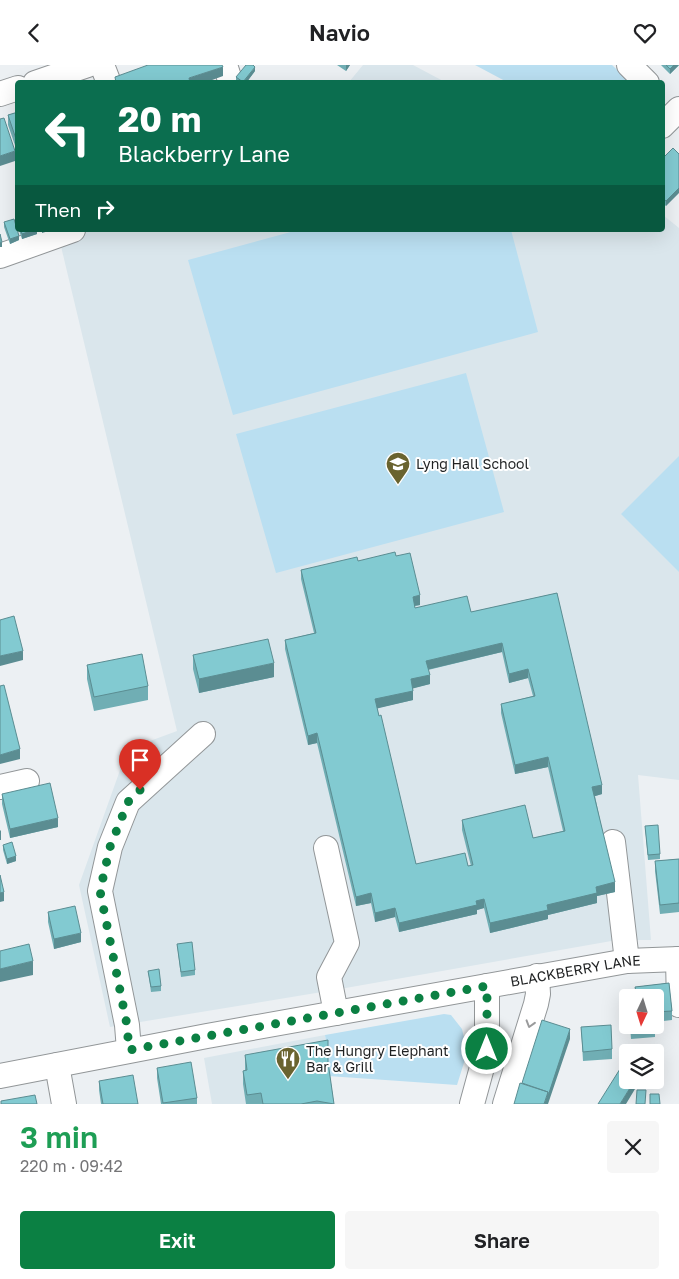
<!DOCTYPE html>
<html lang="en">
<head>
<meta charset="utf-8">
<style>
	body { margin:0; font-family:"Golos Text",sans-serif; background:#f6f6f6; color:#202124; height:100vh; display:flex; flex-direction:column; font-size:19px; white-space:nowrap }
	* { box-sizing:border-box; margin:0 }
	p { font-size:16px; color:#757577 }
	.icon { flex:none; width:28px; height:28px; fill:none; stroke:currentColor; stroke-width:2; stroke-linecap:round; stroke-linejoin:round }
	.map { position:relative; height:1039px; overflow:hidden }
	.sheet { display:flex; flex-direction:column; background:#fff; flex:1 }
	.sheet>* { flex:none }
	.banner { position:absolute; left:15px; top:15px; width:650px; height:152px; border-radius:5px; box-shadow:0 5px 20px #0002; background:#0b6e4f; color:#fff; overflow:hidden }
	.needle { width:32px; rotate:184deg }
	.fabs { position:absolute; left:619px; top:924px; display:grid; gap:10px }
	.fabs a { display:grid; place-items:center; width:45px; height:45px; border-radius:5px; background:#fff; box-shadow:0 5px 20px #0002; font-size:25px }
	.pin { position:absolute; display:grid; place-items:center; width:42px; height:42px; color:#fff; margin:-51px -21px; border-radius:50% 50% 50% 0; rotate:-45deg; box-shadow:0 0 5px #0007 }
	.pin .icon { rotate:45deg }
	.me { position:absolute; width:55px; margin:-28px; rotate:0deg; stroke-linejoin:round; filter:drop-shadow(0 0 4px #0008) }
	.turn { display:flex; align-items:center; gap:18px; height:105px; padding:0 20px; font-size:22px }
	.turn .icon { width:65px; height:65px; stroke-width:2.5 }
	.turn b { display:block; font-size:35px; line-height:42px }
	.then { display:flex; align-items:center; height:48px; padding:0 20px; background:#0003; gap:10px; font-size:19px }
	.round { display:grid; place-items:center; flex:none; width:52px; height:52px; border-radius:5px; background:#f6f6f6 }
	.overview { display:flex; align-items:center; justify-content:space-between; height:85px; padding:0 20px }
	h1 { font-size:30px; font-weight:600; line-height:38px; color:#1e9e55 }
	.cta { display:flex; gap:10px; margin-top:auto; padding:10px 20px }
	.cta a { flex:1; height:58px; border-radius:5px; background:#0b8043; color:#fff; font-size:20px; font-weight:600; line-height:58px; text-align:center }
	.cta a+a { background:#f6f6f6; color:#202124 }
	header { display:flex; justify-content:space-between; align-items:center; height:65px; padding:0 20px; background:#fff; font-size:22px; font-weight:600 }
	.map>svg:first-child { display:block }
</style>
</head>
<body>
<header><svg class="icon" aria-label="back" viewBox="0 0 24 24"><path d="M15 5l-7 7 7 7"/></svg>Navio<svg class="icon" aria-label="heart" viewBox="0 0 24 24"><path d="M12 20l-8-8c-3-5 5-10 8-4 3-6 11-1 8 4z"/></svg></header>
<div class="map">
<svg width="679" height="1039" viewBox="0 0 679 1039">
	<rect width="100%" height="100%" fill="#ecf0f3"/>
	<!-- built -->
	<path fill="#dae6ec" d="M363 0H413L445 17H349Z
		M663 150 679 163V715L638 710 651 875H617L340 924 110 962 79 820 124 694 131 683 177 666 59 173 85 165H662Z
		M325 970 328 989 332 1039H212L204 993Z"/>
	<!-- green -->
	<path fill="#badff1" d="M475 0H612L630 17H507Z
		M298 165H511L538 267 233 350 188 195Z
		M466 308 504 447 276 508 236 369Z
		M679 391V507L621 449Z
		M444 949 451 950 462 964 465 977 467 988 457 1020 328 1011V989L325 970Z"/>
	<g fill="none" stroke-linecap="round" stroke-linejoin="round">
		<defs>
			<g id="minor">
				<path d="M102 0 109 18"/>
				<path d="M225 0 231 18"/>
				<path d="M629 0 647 18"/>
				<path d="M35 18 88 0"/>
				<path d="M0 29 18 23"/>
				<path d="M662 61 679 44"/>
				<path d="M0 191 73 165"/>
				<path d="M0 722 27 716"/>
				<path d="M613 777 627 896"/>
				<path d="M326 783 347 878 329 912 336 948"/>
				<path d="M678 894 679 940"/>
				<path d="M129 985 127 960 100 826 110 782 128 737 203 669"/>
				<path d="M57 1000 64 1039"/>
				<path id="s1" d="M0 1011 207 971 627 896 679 894"/>
				<path d="M472 1039 487 984V921"/>
				<path d="M505 1039 536 939 538 929 537 911"/>
			</g>
		</defs>
		<!-- minor casing -->
		<use href="#minor" stroke="#929698" stroke-width="26"/>
		<!-- minor -->
		<use href="#minor" stroke="#fff" stroke-width="24"/>
	</g>
	<!-- wall -->
	<path fill="#70aeb4" fill-rule="evenodd" d="M337 0H350L346 6Z
		M661 0H679L670 9Z
		M255 6 246 18 236 17V12Z
		M18 47V89L8 60V50Z
		M673 83 666 141 662 138V94Z
		M4 157 19 175 10 179 4 162Z
		M19 165H37V169L22 174Z
		M396 491 420 540 415 541V543L471 547 557 528 602 729 595 731 615 827 597 831V838L548 850V854L490 868 484 843 477 845V849L399 867 395 852 375 857 371 838 356 841 317 678 308 680 285 584V575L314 568 301 514V505ZM502 587 509 618 528 613 533 631 501 639V648L515 709 548 702 563 766 533 773 462 755V765L471 801H468L416 799 377 643 413 635V623L430 619 428 605Z
		M193 590 274 612 199 628 193 604Z
		M87 600 148 621V635L94 646 87 614Z
		M2 729 58 762 10 773 2 739Z
		M645 761 660 789V794L648 795Z
		M3 780 16 796 7 799 3 785Z
		M679 794V847L660 849 655 806V796Z
		M48 847 81 877 54 884 48 857Z
		M177 879 195 905V910L181 912Z
		M148 906 161 921V926L151 927Z
		M669 918 672 946V955L655 957V932H628V941L627 928 635 927V922Z
		M630 960H655V972L631 974Z
		M581 962 612 984V994L583 996Z
		M245 990 328 997 334 1039H246L243 1019V1006L245 1005Z
		M157 1003 197 1033V1039H161L157 1013Z
		M99 1016 138 1039H101L99 1025Z"/>
	<!-- shaded-wall -->
	<path fill="#5b8d92" d="M346 0H350L346 6Z
		M674 0H679L670 9V4Z
		M223 2V11L204 18H189V13Z
		M255 2V6L246 18H243Z
		M15 86V96L0 101V91Z
		M679 123V128L666 141V136Z
		M33 165H37V169L22 174V169Z
		M42 165H52L42 168Z
		M19 171V175L10 179V174Z
		M2 177V182H0V178Z
		M420 530V540L413 541V532Z
		M502 578V587L426 605V596Z
		M23 586V595L0 601V591Z
		M274 598V612L199 628V614Z
		M528 604V613L509 618V609Z
		M430 610V619L411 624V614Z
		M413 626V635L375 644V634Z
		M317 668V678L308 680V671Z
		M20 684V694L0 699V690Z
		M548 692V702L515 709V700Z
		M602 720V729L592 732V722Z
		M58 753V762L10 773V764Z
		M1 765V775H0V766Z
		M16 791V796L7 799V794Z
		M615 817V827L597 831V838L548 850V854L490 868V858L596 822Z
		M4 827V836L0 837V828Z
		M371 828V838L356 841V832Z
		M484 834V843L477 845V849L399 867V858Z
		M395 843V852L375 857V848Z
		M81 868V877L54 884V874Z
		M33 896V910L0 917V904Z
		M570 964V974L548 1039H544L548 1027Z
		M635 1015V1024L626 1039H620Z"/>
	<!-- building -->
	<path fill="#82cad1" stroke="#5b8d92" fill-rule="evenodd" d="M148 0H222L223 2 189 13 190 18H116L115 12Z
		M246 0H253L255 2 243 17 236 12Z
		M666 0H674L670 4Z
		M18 47V80L8 50Z
		M4 53 15 86 0 91V54Z
		M673 83 679 89V123L666 136 662 133V94Z
		M14 154 19 171 10 174 4 157Z
		M21 165H33L22 169Z
		M0 169 2 177 0 178Z
		M395 487 396 491 410 488 420 530 413 532 415 543 467 531 471 547 557 528 602 720 592 722 615 817 596 822 597 828 547 840 548 845 490 858 484 834 476 836 477 840 399 858 395 843 375 848 371 828 356 832 317 668 308 671 285 575 316 568 301 505 357 492 358 496ZM502 578 509 609 528 604 535 631 501 639 515 700 548 692 565 766 533 773 525 740 462 755 473 800 468 801 465 788 416 799 381 650 379 651 375 634 413 626 411 614 430 610 426 596Z
		M14 551 23 586 0 591V555Z
		M268 574 274 598 199 614 193 590Z
		M142 589 148 621 94 632 87 600Z
		M4 620 20 684 0 690V621Z
		M50 718 58 753 10 764 2 729Z
		M658 760 660 789 648 790 645 761Z
		M12 777 16 791 7 794 3 780Z
		M679 794V838L660 840 655 796Z
		M0 810 4 827 0 828Z
		M75 841 81 868 54 874 48 847Z
		M192 877 195 905 181 907 177 879Z
		M29 879 33 896 0 904V886Z
		M159 904 161 921 151 922 148 906Z
		M669 918 672 946 655 947V932H628L627 928 636 927 635 922Z
		M542 955 570 964 548 1031V1027L522 1018Z
		M611 960 612 984 583 987 581 962Z
		M630 960H655V962L631 965Z
		M328 975V997L334 1039 317 1036 301 1039H263L261 1028 247 1030 243 1006 247 1005 245 990Z
		M191 997 197 1033 163 1038 157 1003Z
		M620 1004 628 1009V1015H635L620 1039H598Z
		M133 1010 138 1039H103L99 1016Z
		M520 1018 548 1027 544 1039H514Z
		M637 1025H646L645 1039H636Z
		M650 1029H659L660 1039H650Z
		M35 1030 37 1039H1V1036Z"/>
	<!-- one-way arrows -->
	<defs><path id="oneway-chevron" d="M-2-3.5L2.5 0L-2 3.5" fill="none" stroke-width="1.6" stroke-linecap="round" stroke-linejoin="round" transform="scale(1.25)"/></defs>
	<use stroke="#9a9b9c" href="#oneway-chevron" transform="translate(530 959) rotate(107)"/>
	<g fill="none" stroke-linecap="round" stroke-linejoin="round">
		<!-- route -->
		<path stroke="#0b8043" stroke-width="9" stroke-dasharray="0 16.2" d="M140 725 128 737 110 782 100 826 127 960 129 985 487 921V984"/>
	</g>
	<!-- icons -->
	<defs>
		<symbol id="school-pin" viewBox="-11 -11 22 30"><path d="M0 17L-7.5 6A9.5 9.5 0 1 1 7.5 6Z" fill="#6a632f" stroke="#fff"/><path d="M0-5L7-2L0 1L-7-2ZM-4 1L0 2.5L4 1V4Q0 6-4 4Z" fill="#fff"/></symbol>
		<symbol id="restaurant-pin" viewBox="-11 -11 22 30"><path d="M0 17L-7.5 6A9.5 9.5 0 1 1 7.5 6Z" fill="#6a632f" stroke="#fff"/><path d="M-5-6h1v4h1v-4h1v4h1v-4h1v5L-1.5 .5V6h-2V.5L-5-1ZM5-6V6H3V1.5H1.5Q1.5-4 5-6Z" fill="#fff"/></symbol>
	</defs>
	<g fill-rule="evenodd">
		<use href="#school-pin" x="384" y="385" width="28" height="38"/>
		<use href="#restaurant-pin" x="274" y="980" width="28" height="38"/>
	</g>
	<g text-anchor="middle" stroke-width="4" stroke-linejoin="round" paint-order="stroke">
		<!-- poi labels -->
		<g font-size="14" fill="#1f2122" stroke="#fff" text-anchor="start">
			<text x="416" y="404">Lyng Hall School</text>
			<text x="306" y="991">The Hungry Elephant<tspan x="306" dy="16">Bar &amp; Grill</tspan></text>
		</g>
		<!-- street labels -->
		<g font-size="14" fill="#1f2122" stroke="#fff">
			<text dy="5" stroke="none"><textPath href="#s1" startOffset="585">BLACKBERRY LANE</textPath></text>
		</g>
	</g>
</svg>
<div class="fabs">
<a><svg class="needle" viewBox="-14 -14 28 28"><path d="M0-13l5 13h-10z" fill="#e53935"/><path d="M0 13l5-13h-10z" fill="#757577"/></svg></a>
<a><svg class="icon" aria-label="layers" viewBox="0 0 24 24"><path d="M12 4l9 5-9 5-9-5zM3 14l9 5 9-5"/></svg></a>
</div>
<div class="pin" style="left:140px;top:725px;background:#d93025"><svg class="icon" aria-label="arrive" viewBox="0 0 24 24"><path d="M6 21V4h12l-3 4 3 4H6"/></svg></div>
<svg class="me" style="left:487px;top:984px" viewBox="-20 -20 40 40"><circle r="17" fill="#0b8043" stroke="#fff" stroke-width="3"/><path d="M0-11L8 9 0 5-8 9z" fill="#fff"/></svg>
<div class="banner">
<div class="turn"><svg class="icon" aria-label="left" viewBox="0 0 24 24"><path d="M17 20v-9H6M10 6l-5 5 5 5"/></svg><div><b>20 m</b>Blackberry Lane</div></div>
<div class="then">Then<svg class="icon" aria-label="right" viewBox="0 0 24 24"><path d="M7 20v-9h11M14 6l5 5-5 5"/></svg></div>
</div>
</div>
<section class="sheet">
<div class="overview"><div><h1>3 min</h1><p>220 m · 09:42</p></div><a class="round"><svg class="icon" aria-label="close" viewBox="0 0 24 24"><path d="M6 6l12 12M18 6L6 18"/></svg></a></div>
<div class="cta"><a>Exit</a><a>Share</a></div>
</section>
</body>
</html>
